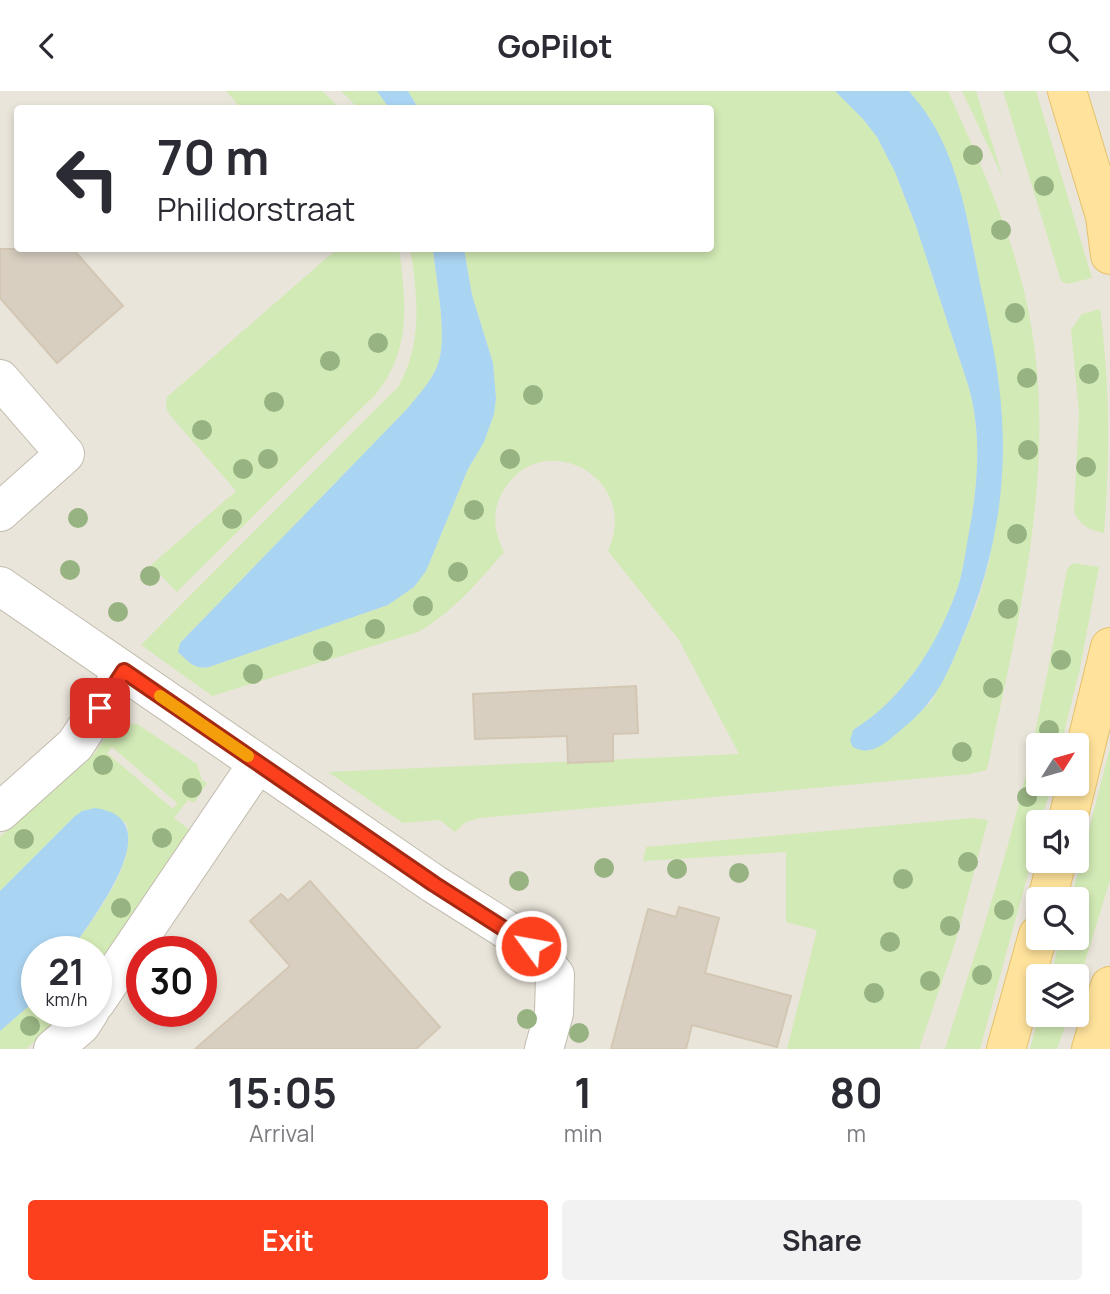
<!DOCTYPE html>
<html lang="en">
<head>
<meta charset="utf-8">
<style>
	body { margin:0; font-family:Manrope,sans-serif; background:#f2f2f3; color:#2b2b33; height:100vh; display:flex; flex-direction:column; font-size:26px; white-space:nowrap }
	* { box-sizing:border-box; margin:0 }
	p { font-size:23px; color:#7c7c81 }
	.icon { flex:none; width:38px; height:38px; fill:none; stroke:currentColor; stroke-width:2; stroke-linecap:round; stroke-linejoin:round }
	.map { position:relative; height:958px; overflow:hidden }
	.drawer { display:flex; flex-direction:column; background:#fff; flex:1 }
	.drawer>* { flex:none }
	.top-card { position:absolute; left:14px; top:14px; width:700px; height:147px; border-radius:7px; box-shadow:0 4px 10px #0003; background:#fff; color:#2b2b33; overflow:hidden }
	.needle { width:46px; rotate:53deg }
	.tools { position:absolute; left:1026px; top:642px; display:grid; gap:14px }
	.tools a { display:grid; place-items:center; width:63px; height:63px; border-radius:7px; background:#fff; box-shadow:0 4px 10px #0003; font-size:35px }
	.speed { position:absolute; left:21px; top:845px; display:flex; gap:14px; font-size:35px; font-weight:700; text-align:center }
	.speed>* { display:grid; place-content:center; width:91px; height:91px; border-radius:50%; background:#fff; box-shadow:0 4px 10px #0003; line-height:1 }
	.speed small { font-size:18px; font-weight:400 }
	.speed .limit { border:10px solid #d22; background:#fff; color:#111 }
	.pin { position:absolute; display:grid; place-items:center; width:60px; height:60px; color:#fff; margin:-30px; border-radius:14px; box-shadow:0 4px 10px #0006 }
	.me { position:absolute; width:77px; margin:-38px; rotate:302deg; stroke-linejoin:round; filter:drop-shadow(0 0 5px #0008) }
	.turn { display:flex; align-items:center; gap:24px; height:147px; padding:0 28px; font-size:32px }
	.turn .icon { width:91px; height:91px; stroke-width:2.5 }
	.turn b { display:block; font-size:49px; line-height:60px }
	.eta { display:flex; justify-content:space-evenly; align-items:center; height:119px; text-align:center }
	.eta b { font-size:42px; font-weight:700; line-height:49px }
	.primary-button { display:flex; gap:14px; margin-top:auto; padding:14px 28px }
	.primary-button a { flex:1; height:80px; border-radius:7px; background:#fc3f1d; color:#fff; font-size:28px; font-weight:700; line-height:80px; text-align:center }
	.primary-button a+a { background:#f2f2f3; color:#2b2b33 }
	header { display:flex; justify-content:space-between; align-items:center; height:91px; padding:0 28px; background:#fff; font-size:32px; font-weight:700 }
	.map>svg:first-child { display:block }
</style>
</head>
<body>
<header><svg class="icon" aria-label="back" viewBox="0 0 24 24"><path d="M15 5l-7 7 7 7"/></svg>GoPilot<svg class="icon" aria-label="search" viewBox="0 0 24 24"><circle cx="10" cy="10" r="6"/><path d="M15 15l6 6"/></svg></header>
<div class="map">
<svg width="1110" height="958" viewBox="0 0 1110 958">
	<rect width="100%" height="100%" fill="#f6f3ec"/>
	<!-- residential -->
	<path fill="#eae5da" fill-rule="evenodd" d="M0 0H1110V958H0ZM18 18H710V158H18ZM1038 654H1076V693H1038ZM1038 732H1076V770H1038ZM1038 808H1076V847H1038ZM37 861H96V920H37ZM142 861H201V920H142ZM1038 886H1076V924H1038Z"/>
	<!-- green -->
	<path fill="#d2eab5" fill-rule="evenodd" d="M226 0H322L340 17H241Z
		M341 0H377L389 17H358Z
		M408 0H835L863 28 877 46 895 81 916 135 969 297C982 345 978 393 969 441 965 462 963 484 955 504 936 556 901 610 853 639L867 660 878 656 893 646 931 611 951 574 978 510 989 471 1001 397 1003 361 999 294 969 134 953 78 929 26 909 0H948C982 76 1017 151 1031 234 1057 384 1017 533 987 679L970 683 479 727 466 731 455 741 440 729 403 732 328 681 739 663 679 549 608 460C642 384 540 335 503 400 491 421 494 440 504 461 477 492 453 521 418 541L212 605 141 554 398 296C423 253 418 204 410 158H433C436 189 448 245 438 273 432 290 418 304 407 318L180 552 179 562C189 570 194 579 209 576L388 514 414 496 426 480 468 378 484 351 494 323 496 307 493 272 472 204 464 158H710V18L418 17Z
		M962 0H976L1003 87Z
		M1003 0H1036L1092 187 1067 193 1061 190Z
		M337 158H399C406 211 412 258 376 303L177 501 151 474 236 400 170 324 166 317 167 306Z
		M1100 218C1110 295 1110 365 1104 442 1090 439 1080 435 1074 421L1079 321 1071 239 1082 223Z
		M1073 472 1099 476 1080 577 1061 654H1038V693H1052L1041 731 1038 732V746L980 958H945C971 875 999 792 1020 708 1038 632 1053 555 1067 478Z
		M116 631 122 634 137 633 197 673 202 689 207 692 194 712 188 709 174 727 190 739 96 879V861H70C92 828 139 773 126 732L101 718 74 726 0 800V746L95 662ZM112 656 177 712 173 718 107 662Z
		M1110 657V789L1076 900V886L1050 885 1061 847H1076V808H1071Z
		M973 727 988 729 955 852 919 958H787L817 839 786 831V761L643 770 646 756Z
		M37 908V920L67 921 26 958H0V940Z
		M1039 924H1069L1057 958H1030Z"/>
	<!-- water -->
	<path fill="#a9d4f2" d="M377 0H408L418 17H389Z
		M835 0H909C915 8 923 16 928 25 960 73 969 137 980 192 989 236 1000 282 1002 328 1007 402 992 478 963 545 947 584 937 610 903 637 889 649 872 667 853 656L850 650 853 639C901 610 936 556 955 504 963 484 965 462 969 441 978 393 982 345 969 297L916 135 895 81 877 46 863 28Z
		M433 158H464L472 204 493 272 496 307 494 323 484 351 468 378 426 480 414 496 388 514 209 576C194 579 188 570 178 561L180 552 407 318C418 304 432 290 438 273 448 245 436 189 433 158Z
		M95 717C174 727 90 830 70 861H37V908L0 940V800L74 726 82 720Z"/>
	<!-- building -->
	<path fill="#d8cfc1" stroke="#d3c7b4" stroke-width="2" d="M0 158H73L123 215 57 272 0 207Z
		M636 595 638 642 613 643V670L568 672 567 645 475 648 473 603Z
		M310 790 440 936 416 958H195L290 875 250 830 281 803 288 810Z
		M679 816 719 827 705 882 791 905 777 956 692 934 686 958H611L648 818 676 826Z"/>
	<g fill="none" stroke-linecap="round" stroke-linejoin="round">
		<defs>
			<path id="minor" d="M0 288 65 363 0 421
				M0 495 434 793 532 855 555 884 554 922 544 958
				M0 721 75 654 124 580
				M96 911 258 672
				M53 958 81 934 90 920"/>
			<path id="major" d="M1067 0 1105 125 1110 164
				M1067 732 1110 556
				M1047 808 1057 770
				M1006 958 1038 844
				M1091 958 1110 895"/>
		</defs>
		<!-- minor casing -->
		<use href="#minor" stroke="#c2bbae" stroke-width="40"/>
		<!-- major casing -->
		<use href="#major" stroke="#e6c16a" stroke-width="40"/>
		<!-- minor -->
		<use href="#minor" stroke="#fff" stroke-width="38"/>
		<!-- major -->
		<use href="#major" stroke="#ffe39c" stroke-width="38"/>
	</g>
	<!-- trees -->
	<g fill="#97b381">
		<circle cx="973" cy="64" r="10"/>
		<circle cx="1044" cy="95" r="10"/>
		<circle cx="1001" cy="139" r="10"/>
		<circle cx="1015" cy="222" r="10"/>
		<circle cx="378" cy="252" r="10"/>
		<circle cx="330" cy="270" r="10"/>
		<circle cx="1089" cy="283" r="10"/>
		<circle cx="1027" cy="287" r="10"/>
		<circle cx="533" cy="304" r="10"/>
		<circle cx="274" cy="311" r="10"/>
		<circle cx="202" cy="339" r="10"/>
		<circle cx="1028" cy="359" r="10"/>
		<circle cx="268" cy="368" r="10"/>
		<circle cx="510" cy="368" r="10"/>
		<circle cx="1086" cy="376" r="10"/>
		<circle cx="243" cy="378" r="10"/>
		<circle cx="474" cy="419" r="10"/>
		<circle cx="78" cy="427" r="10"/>
		<circle cx="232" cy="428" r="10"/>
		<circle cx="1017" cy="443" r="10"/>
		<circle cx="70" cy="479" r="10"/>
		<circle cx="458" cy="481" r="10"/>
		<circle cx="150" cy="485" r="10"/>
		<circle cx="423" cy="515" r="10"/>
		<circle cx="1008" cy="518" r="10"/>
		<circle cx="118" cy="521" r="10"/>
		<circle cx="375" cy="538" r="10"/>
		<circle cx="323" cy="560" r="10"/>
		<circle cx="1061" cy="569" r="10"/>
		<circle cx="253" cy="583" r="10"/>
		<circle cx="993" cy="597" r="10"/>
		<circle cx="1049" cy="639" r="10"/>
		<circle cx="962" cy="661" r="10"/>
		<circle cx="103" cy="674" r="10"/>
		<circle cx="192" cy="697" r="10"/>
		<circle cx="1027" cy="706" r="10"/>
		<circle cx="162" cy="747" r="10"/>
		<circle cx="24" cy="748" r="10"/>
		<circle cx="968" cy="771" r="10"/>
		<circle cx="604" cy="777" r="10"/>
		<circle cx="677" cy="778" r="10"/>
		<circle cx="739" cy="782" r="10"/>
		<circle cx="903" cy="788" r="10"/>
		<circle cx="519" cy="790" r="10"/>
		<circle cx="121" cy="817" r="10"/>
		<circle cx="1004" cy="819" r="10"/>
		<circle cx="950" cy="835" r="10"/>
		<circle cx="890" cy="851" r="10"/>
		<circle cx="982" cy="884" r="10"/>
		<circle cx="930" cy="890" r="10"/>
		<circle cx="874" cy="902" r="10"/>
		<circle cx="527" cy="928" r="10"/>
		<circle cx="30" cy="935" r="10"/>
		<circle cx="579" cy="942" r="10"/>
	</g>
	<g fill="none" stroke-linecap="round" stroke-linejoin="round">
		<defs>
			<path id="route" d="M100 617 124 580 434 793 531 855"/>
		</defs>
		<!-- route casing -->
		<use href="#route" stroke="#a42913" stroke-width="18"/>
		<!-- route -->
		<use href="#route" stroke="#fc3f1d" stroke-width="12"/>
		<!-- slow -->
		<path stroke="#f59e0b" stroke-width="12" d="M160 605 248 665"/>
	</g>
</svg>
<div class="tools">
<a><svg class="needle" viewBox="-14 -14 28 28"><path d="M0-13l5 13h-10z" fill="#e53935"/><path d="M0 13l5-13h-10z" fill="#7c7c81"/></svg></a>
<a><svg class="icon" aria-label="sound" viewBox="0 0 24 24"><path d="M4 9h4l5-4v14l-5-4H4zM17 9q2 3 0 6"/></svg></a>
<a><svg class="icon" aria-label="search" viewBox="0 0 24 24"><circle cx="10" cy="10" r="6"/><path d="M15 15l6 6"/></svg></a>
<a><svg class="icon" aria-label="layers" viewBox="0 0 24 24"><path d="M12 4l9 5-9 5-9-5zM3 14l9 5 9-5"/></svg></a>
</div>
<div class="speed"><div>21<small>km/h</small></div><div class="limit">30</div></div>
<div class="pin" style="left:100px;top:617px;background:#d93025"><svg class="icon" aria-label="arrive" viewBox="0 0 24 24"><path d="M6 21V4h12l-3 4 3 4H6"/></svg></div>
<svg class="me" style="left:531px;top:855px" viewBox="-20 -20 40 40"><circle r="17" fill="#fc3f1d" stroke="#fff" stroke-width="3"/><path d="M0-11L8 9 0 5-8 9z" fill="#fff"/></svg>
<div class="top-card">
<div class="turn"><svg class="icon" aria-label="left" viewBox="0 0 24 24"><path d="M17 20v-9H6M10 6l-5 5 5 5"/></svg><div><b>70 m</b>Philidorstraat</div></div>
</div>
</div>
<section class="drawer">
<div class="eta">
<div><b>15:05</b><p>Arrival</p></div>
<div><b>1</b><p>min</p></div>
<div><b>80</b><p>m</p></div>
</div>
<div class="primary-button"><a>Exit</a><a>Share</a></div>
</section>
</body>
</html>
